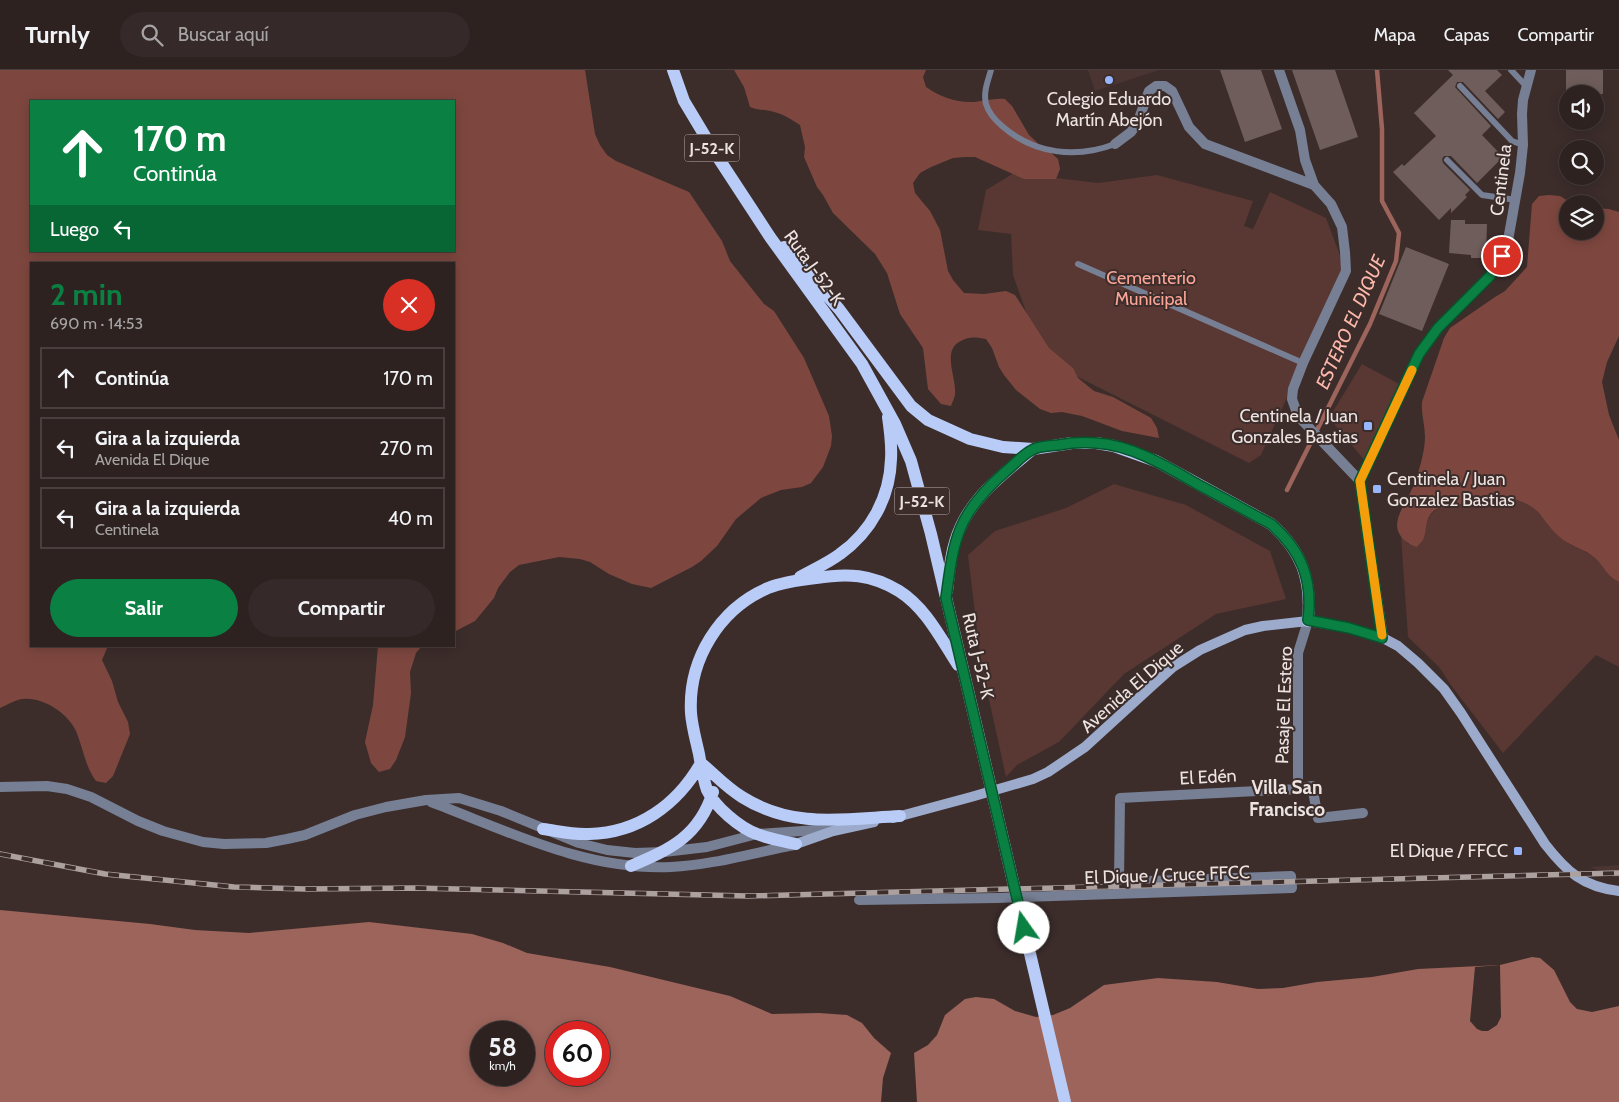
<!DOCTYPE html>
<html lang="es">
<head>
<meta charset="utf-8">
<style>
	body { margin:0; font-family:Cabin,sans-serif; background:#352a29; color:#f1f3f6; height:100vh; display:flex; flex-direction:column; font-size:19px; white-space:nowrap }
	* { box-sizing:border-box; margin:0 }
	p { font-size:16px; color:#a7a4a5 }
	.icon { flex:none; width:28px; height:28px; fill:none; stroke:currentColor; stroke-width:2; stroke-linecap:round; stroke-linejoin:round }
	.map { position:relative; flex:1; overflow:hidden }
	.side { position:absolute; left:30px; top:192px; width:425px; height:385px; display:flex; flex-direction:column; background:#2d2220; border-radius:0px; box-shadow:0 2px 12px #0003,0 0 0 1px #483f3e }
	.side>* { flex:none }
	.guide { position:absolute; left:30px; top:30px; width:425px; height:152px; border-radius:0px; box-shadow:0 2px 12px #0003,0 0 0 1px #483f3e; background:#0b8043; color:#fff; overflow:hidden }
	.buttons { position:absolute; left:1559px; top:15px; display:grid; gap:10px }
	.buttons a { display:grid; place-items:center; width:45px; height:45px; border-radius:50%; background:#2d2220; box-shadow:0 2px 12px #0003,0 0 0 1px #483f3e; font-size:25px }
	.speed { position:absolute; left:470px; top:951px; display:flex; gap:10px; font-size:25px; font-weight:700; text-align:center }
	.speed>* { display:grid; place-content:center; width:65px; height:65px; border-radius:50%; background:#2d2220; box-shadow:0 2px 12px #0003,0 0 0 1px #483f3e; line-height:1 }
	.speed small { font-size:12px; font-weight:400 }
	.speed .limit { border:8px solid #d22; background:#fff; color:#111 }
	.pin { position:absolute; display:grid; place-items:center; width:42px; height:42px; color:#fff; margin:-21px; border:2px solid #fff; border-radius:50%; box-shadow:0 1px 5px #0007 }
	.me { position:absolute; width:55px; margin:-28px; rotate:347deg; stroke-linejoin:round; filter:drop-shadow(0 0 4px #0008) }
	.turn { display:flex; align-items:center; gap:18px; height:105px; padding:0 20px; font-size:22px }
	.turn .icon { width:65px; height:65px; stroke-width:2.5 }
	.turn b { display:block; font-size:35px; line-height:42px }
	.then { display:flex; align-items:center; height:48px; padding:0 20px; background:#0003; gap:10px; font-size:19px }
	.round { display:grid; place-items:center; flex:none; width:52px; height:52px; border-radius:26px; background:#352a29 }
	.headline { display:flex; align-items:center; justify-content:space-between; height:85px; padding:0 20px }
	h1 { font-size:30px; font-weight:700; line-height:38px; color:#0b8043 }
	.cta { display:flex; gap:10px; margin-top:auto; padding:10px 20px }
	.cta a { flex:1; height:58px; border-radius:30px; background:#0b8043; color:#fff; font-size:20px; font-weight:700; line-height:58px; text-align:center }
	.cta a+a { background:#352a29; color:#f1f3f6 }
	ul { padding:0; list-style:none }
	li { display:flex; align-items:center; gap:15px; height:62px; margin:0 10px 8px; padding:0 10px; border:2px solid #483f3e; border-radius:0px }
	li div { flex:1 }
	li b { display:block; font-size:19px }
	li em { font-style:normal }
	header { display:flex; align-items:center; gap:30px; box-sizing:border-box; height:70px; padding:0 25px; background:#2d2220; border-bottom:1px solid #483f3e }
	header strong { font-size:24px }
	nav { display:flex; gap:28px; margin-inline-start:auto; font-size:18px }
	.search { width:350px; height:45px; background:#352a29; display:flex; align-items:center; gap:12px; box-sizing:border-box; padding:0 18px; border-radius:28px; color:#a7a4a5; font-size:19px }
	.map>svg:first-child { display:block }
</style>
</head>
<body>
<header>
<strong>Turnly</strong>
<div class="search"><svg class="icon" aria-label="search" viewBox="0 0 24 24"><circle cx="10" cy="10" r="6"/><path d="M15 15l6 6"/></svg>Buscar aquí</div>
<nav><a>Mapa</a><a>Capas</a><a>Compartir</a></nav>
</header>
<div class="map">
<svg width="1619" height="1032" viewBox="0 0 1619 1032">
	<rect width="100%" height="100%" fill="#3c2d2b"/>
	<!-- built -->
	<path fill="#4a3532" d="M1088 0H1159L1095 21Z
		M1619 795V807H1614L1590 797Z"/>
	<!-- green -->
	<path fill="#593732" d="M1014 103 1098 113 1157 105 1253 131 1244 156 1253 159 1270 122 1326 148 1345 199 1261 385 1249 393 1068 302 1033 261 1013 205 1011 164 978 160 986 120Z
		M1362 294 1401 315 1366 392 1329 348Z
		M1114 414 1186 435 1270 481 1286 529 1216 544 1124 604 1059 672 1017 695 1006 707 981 593 968 485 995 461 1066 438Z
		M1486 425C1503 425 1527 429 1539 443 1549 454 1552 461 1565 471 1574 478 1586 480 1595 488 1604 495 1607 507 1619 512V597L1596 585 1503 683 1453 618 1439 597 1408 567 1401 466 1408 474 1424 469C1425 459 1426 446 1436 440 1442 436 1452 437 1459 435 1469 432 1476 427 1486 425Z"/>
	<!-- forest -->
	<path fill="#7d473f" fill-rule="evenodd" d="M0 0H585L595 64 600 75 607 85 616 91 689 122 722 171 730 191 764 234 774 241 804 288 829 346 832 366 831 376 823 397 811 413 802 417 781 420 761 428 736 449 717 476 701 491 692 497 651 518 632 514 609 504 590 492 580 489 559 487 519 495 510 502 498 518 494 528 475 551 454 562V194H31V576H108L102 590 112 611 118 632 128 652 130 664 113 706 106 713 96 711C85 696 83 678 76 661 68 643 42 626 22 629 15 630 7 635 0 638ZM31 31H454V181H31Z
		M734 0H926L923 7 926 17C940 27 957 33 974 32 985 31 994 28 1005 29L1012 36 1029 65 1044 79 1050 82 1058 89 1060 99 1056 109H1024L975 87H965L953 88 931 97 920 103 913 113 915 123 930 141 940 160 948 201 953 210 964 223 984 224 1006 221 1015 225 1049 278 1073 298 1078 308 1094 321 1113 327 1151 348 1157 358 1159 368 1122 361 1082 346 1062 342 1051 343 1040 339 1016 320 1004 305 999 297 992 278 986 269C976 267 968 266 959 272 942 282 957 309 955 325 954 329 952 333 951 336L941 334 928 319 923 278 900 244 887 203 875 184 833 143 823 125 817 117 804 87 805 77 800 55C792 50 784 44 774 42 765 39 760 41 750 37L744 17Z
		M1549 125 1560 126 1573 134H1568V161H1595V138L1609 139 1619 142V266L1607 292 1602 312 1609 345 1619 370V512C1607 507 1604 496 1595 488 1585 479 1572 477 1562 469 1552 461 1547 453 1539 443 1528 431 1502 423 1486 425 1477 426 1470 431 1461 434 1454 437 1441 436 1435 440 1425 447 1427 458 1424 468 1423 471 1419 474 1417 477 1407 474 1398 467 1397 456 1397 443 1407 431 1412 419 1418 405 1425 382 1425 367 1425 355 1421 344 1422 332L1444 268 1450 258 1495 227 1505 221 1527 197 1532 134 1539 126Z
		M378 576H422L416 583 410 602 411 623 405 667 396 690 390 699 379 702 371 693 365 672 373 635Z"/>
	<!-- water -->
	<path fill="#9d645b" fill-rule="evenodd" d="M0 840 150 854 195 860 249 863 369 852 472 864 503 873 527 883 610 897 730 926 772 944 819 943 847 945 862 953 874 968 891 983H914L928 975 937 965 945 945 965 929 976 927 994 929 1015 941 1036 947 1053 945 1070 938 1104 915 1158 908 1217 912 1258 919 1283 918 1317 912 1372 907 1418 899 1500 895 1532 887 1540 888 1554 900 1570 932 1577 939 1592 942 1619 936V1032H0ZM481 962H524V1005H481ZM556 962H599V1005H556Z"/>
	<!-- pier -->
	<path fill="#3c2d2b" d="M1500 895 1501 947 1497 955 1488 961H1482L1477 959 1470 951 1475 897Z
		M891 983H914L917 1032H881L883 1008Z"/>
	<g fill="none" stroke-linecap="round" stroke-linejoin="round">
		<!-- stream -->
		<path stroke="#9d645b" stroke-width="4.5" d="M1287 420 1370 254 1396 191 1399 163 1382 131V59L1377 0"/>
	</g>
	<!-- building -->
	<path fill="#6e5d5a" d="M1220 0H1261L1282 59 1245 72Z
		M1292 0H1335L1358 67 1320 80Z
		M1448 0H1497L1502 5 1485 21 1505 42 1498 49 1463 12H1457L1455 17 1491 56 1482 65 1503 87 1477 113 1451 86H1444L1442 89 1443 93 1470 120 1465 125 1467 127 1451 143V138L1439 150 1393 102 1402 94 1404 96 1436 66 1414 43 1453 5Z
		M1566 0H1603V24H1566Z
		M1451 150H1465V154H1487L1486 188H1471V185L1449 183Z
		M1406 177 1449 194 1422 261 1379 244Z"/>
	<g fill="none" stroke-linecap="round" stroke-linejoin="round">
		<!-- service -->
		<path stroke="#767f94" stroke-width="6" d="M991 0C988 11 983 22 986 34 989 44 995 50 1002 56 1034 84 1076 89 1115 74
			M1511 0 1526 16
			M1460 16 1512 71 1523 75
			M1447 90 1482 125 1516 130
			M1078 194 1303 293"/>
		<!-- minor -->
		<path stroke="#767f94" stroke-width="10" d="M1279 0 1300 60 1305 90 1314 115
			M1115 74 1131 62 1137 54 1149 21 1156 16H1165L1172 21 1189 57 1205 74 1314 115 1331 134 1342 157 1345 182 1346 201 1303 293 1293 319 1292 329 1298 346 1360 411
			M1383 568 1360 411 1419 285 1438 258 1490 206 1507 176 1520 103 1523 75 1522 44 1523 30 1531 0
			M1298 719V583L1308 551
			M1116 815 1119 812 1120 728 1298 719 1312 716 1318 748 1363 743
			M859 830 997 828 1292 818 1291 806 1119 812"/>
		<!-- tertiary -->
		<path stroke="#767f94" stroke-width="10" d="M0 717 47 716 67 719 91 727 138 751 163 761 203 772 224 774 266 773 287 769 305 765 355 745 386 737 426 730 459 728 501 741 579 773 607 780 635 783 664 782 707 777 757 764 817 760 833 761
			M431 732C508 761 586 801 671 797 712 795 753 783 794 775"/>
		<!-- secondary -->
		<path stroke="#9cabcc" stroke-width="10" d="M893 748 971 727 1033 709 1048 702 1085 677 1154 614 1173 597 1200 580 1245 560 1263 556 1308 551 1349 558 1383 568 1398 576 1418 593 1444 619 1461 643 1545 774C1566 801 1583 817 1619 821
			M796 774 833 761 874 752"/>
		<!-- primary -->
		<path stroke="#b9ccf8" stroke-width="12" d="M673 0 684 31 717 86 770 167 862 294 895 354 911 391 931 464 983 684
			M784 177 839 239 911 336 928 350 970 369 1003 377 1033 379 1072 373H1096L1114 376 1156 391 1271 454C1302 481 1312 510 1308 551
			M800 507C814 499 828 493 840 484 871 462 890 427 891 389 892 375 890 361 888 347
			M947 521C949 504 950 488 955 472 967 430 1001 406 1033 379
			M701 693C714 704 727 718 742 727 793 759 843 749 900 746
			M543 759C558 761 573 765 589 764 638 763 677 735 701 693
			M796 774C783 771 769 769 757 764 740 758 715 737 707 720 703 708 701 696 699 684 696 670 692 657 691 643 688 590 719 539 768 518 783 512 799 510 816 508 847 503 871 504 899 521 926 538 941 569 958 595
			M631 796C671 779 699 766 713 722"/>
		<defs>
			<path id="rail" d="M0 784 105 804 234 817 305 819 413 818 748 826 1619 803"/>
		</defs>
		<!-- rail casing -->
		<use href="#rail" stroke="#aca19f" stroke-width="5.5"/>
		<!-- rail -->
		<use href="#rail" stroke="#3c2d2b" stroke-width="4" stroke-dasharray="11" stroke-linecap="butt"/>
		<!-- primary-bridge -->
		<path stroke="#b9ccf8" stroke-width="12" d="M983 684 1065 1032"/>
	</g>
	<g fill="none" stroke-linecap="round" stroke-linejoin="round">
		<defs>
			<path id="route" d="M1024 858 946 528C954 468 957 444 1005 402 1014 395 1022 385 1032 380 1038 376 1050 376 1058 375 1070 373 1083 372 1096 373 1132 375 1166 396 1197 414 1222 427 1246 441 1271 454 1302 481 1313 510 1308 550L1349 558 1382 568 1360 411 1419 284 1438 258 1490 206 1502 186"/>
		</defs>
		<!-- route casing -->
		<use href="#route" stroke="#07532c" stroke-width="12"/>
		<!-- route -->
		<use href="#route" stroke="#0b8043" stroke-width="9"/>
		<!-- slow -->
		<path stroke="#f59e0b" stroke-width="9" d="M1382 565 1360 411 1412 300"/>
	</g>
	<!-- markers -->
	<g fill="#98b6fd" stroke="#3c2d2b" stroke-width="2">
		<circle cx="1109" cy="10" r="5"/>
		<rect x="1363" y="351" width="10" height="10" rx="2.5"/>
		<rect x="1372" y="414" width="10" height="10" rx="2.5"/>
		<rect x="1513" y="776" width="10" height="10" rx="2.5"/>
	</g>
	<g text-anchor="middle" stroke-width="4" stroke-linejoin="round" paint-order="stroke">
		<!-- shield labels -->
		<g fill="#3c2d2b" stroke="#b8adab" stroke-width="1">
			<rect x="684.5" y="64.5" width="55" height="27" rx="4"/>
			<rect x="894.5" y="417.5" width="55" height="27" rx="4"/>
		</g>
		<g font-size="16" font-weight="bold" fill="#ede4e2">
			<text x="712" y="84">J-52-K</text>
			<text x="922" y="437">J-52-K</text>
		</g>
		<!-- poi labels -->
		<g font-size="18" fill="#ede4e2" stroke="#3c2d2b" text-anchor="end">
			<text x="1109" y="35" text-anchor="middle">Colegio Eduardo<tspan x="1109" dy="21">Martín Abejón</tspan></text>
			<text x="1358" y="352">Centinela / Juan<tspan x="1358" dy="21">Gonzales Bastias</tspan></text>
			<text x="1387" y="415" text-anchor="start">Centinela / Juan<tspan x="1387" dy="21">Gonzalez Bastias</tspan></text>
			<text x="1508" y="787">El Dique / FFCC</text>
		</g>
		<!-- street labels -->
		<g font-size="18" fill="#ede4e2" stroke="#3c2d2b">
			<text transform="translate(1501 110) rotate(-83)" y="6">Centinela</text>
			<text transform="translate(814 198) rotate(54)" y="6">Ruta J-52-K</text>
			<text transform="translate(978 586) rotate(77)" y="6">Ruta J-52-K</text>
			<text transform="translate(1132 617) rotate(-41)" y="6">Avenida El Dique</text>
			<text transform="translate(1284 635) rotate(-88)" y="6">Pasaje El Estero</text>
			<text transform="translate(1208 707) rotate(-3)" y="6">El Edén</text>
			<text transform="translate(1167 805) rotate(-2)" y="6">El Dique / Cruce FFCC</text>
		</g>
		<!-- park labels -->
		<g font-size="18" fill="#fba596" stroke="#3c2d2b">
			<text x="1151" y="214">Cementerio<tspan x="1151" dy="21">Municipal</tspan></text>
		</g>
		<!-- water labels -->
		<g font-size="19" font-style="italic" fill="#feb8ab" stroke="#3c2d2b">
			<text transform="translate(1350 252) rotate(-66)" y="7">ESTERO EL DIQUE</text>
		</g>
		<!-- neighbourhood labels -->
		<g font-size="19" font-weight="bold" fill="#ede4e2" stroke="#3c2d2b">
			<text x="1287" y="724">Villa San<tspan x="1287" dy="22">Francisco</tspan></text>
		</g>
	</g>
</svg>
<div class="buttons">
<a><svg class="icon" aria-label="sound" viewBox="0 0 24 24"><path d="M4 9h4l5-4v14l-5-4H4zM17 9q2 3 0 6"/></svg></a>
<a><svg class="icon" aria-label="search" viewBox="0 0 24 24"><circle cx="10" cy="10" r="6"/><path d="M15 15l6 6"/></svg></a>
<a><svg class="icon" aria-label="layers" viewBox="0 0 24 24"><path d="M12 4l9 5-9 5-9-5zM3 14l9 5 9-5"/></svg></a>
</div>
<div class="speed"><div>58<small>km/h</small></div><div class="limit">60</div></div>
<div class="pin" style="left:1502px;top:186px;background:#d93025"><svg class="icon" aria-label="arrive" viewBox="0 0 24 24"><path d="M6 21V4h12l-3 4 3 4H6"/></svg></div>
<svg class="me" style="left:1024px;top:858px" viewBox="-20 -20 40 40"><circle r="19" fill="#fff"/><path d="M0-13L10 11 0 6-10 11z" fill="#0b8043"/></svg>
<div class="guide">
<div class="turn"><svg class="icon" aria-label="ahead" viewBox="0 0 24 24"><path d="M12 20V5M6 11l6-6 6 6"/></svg><div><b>170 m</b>Continúa</div></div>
<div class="then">Luego<svg class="icon" aria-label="left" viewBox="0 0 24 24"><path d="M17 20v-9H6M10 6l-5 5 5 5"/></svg></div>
</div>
<section class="side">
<div class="headline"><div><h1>2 min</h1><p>690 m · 14:53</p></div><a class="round" style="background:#d93025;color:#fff"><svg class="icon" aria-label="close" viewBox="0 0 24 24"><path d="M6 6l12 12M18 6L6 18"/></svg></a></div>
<ul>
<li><svg class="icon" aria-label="ahead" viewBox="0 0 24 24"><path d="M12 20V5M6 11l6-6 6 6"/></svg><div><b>Continúa</b></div><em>170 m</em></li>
<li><svg class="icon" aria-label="left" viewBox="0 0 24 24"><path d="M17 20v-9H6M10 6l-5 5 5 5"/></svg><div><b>Gira a la izquierda</b><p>Avenida El Dique</p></div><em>270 m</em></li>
<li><svg class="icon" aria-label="left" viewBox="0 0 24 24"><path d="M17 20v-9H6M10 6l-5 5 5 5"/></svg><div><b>Gira a la izquierda</b><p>Centinela</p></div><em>40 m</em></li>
</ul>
<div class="cta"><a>Salir</a><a>Compartir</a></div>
</section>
</div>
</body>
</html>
